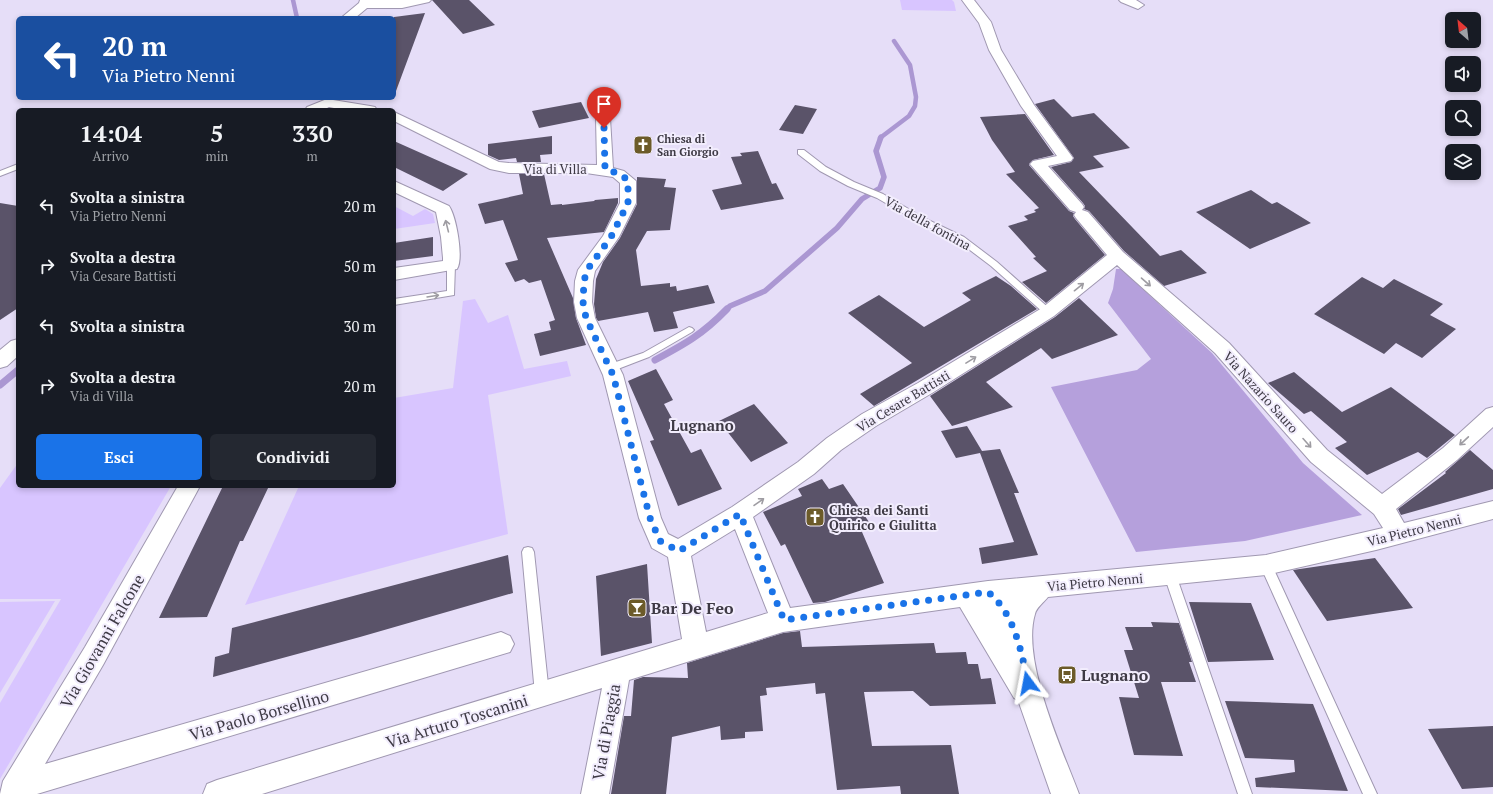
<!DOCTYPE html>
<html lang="it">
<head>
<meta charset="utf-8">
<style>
	body { margin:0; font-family:"PT Serif",serif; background:#242831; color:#f1f3f6; height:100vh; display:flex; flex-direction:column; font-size:15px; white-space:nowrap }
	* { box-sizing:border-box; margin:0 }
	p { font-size:13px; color:#9ea1a6 }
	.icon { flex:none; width:22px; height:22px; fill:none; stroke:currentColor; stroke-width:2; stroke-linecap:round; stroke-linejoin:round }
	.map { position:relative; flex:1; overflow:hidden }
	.side { position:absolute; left:16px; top:108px; width:380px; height:380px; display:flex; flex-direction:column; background:#171b24; border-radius:6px; box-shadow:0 2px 6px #0003 }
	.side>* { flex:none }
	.guide { position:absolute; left:16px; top:16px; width:380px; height:84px; border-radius:6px; box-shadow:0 2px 6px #0003; background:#1a4fa0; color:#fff; overflow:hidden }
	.needle { width:26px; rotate:332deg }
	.tools { position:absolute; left:1445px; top:12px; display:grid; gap:8px }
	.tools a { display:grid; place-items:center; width:36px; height:36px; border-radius:6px; background:#171b24; box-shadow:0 2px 6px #0003; font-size:20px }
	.pin { position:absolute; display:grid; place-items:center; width:34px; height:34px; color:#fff; margin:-41px -17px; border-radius:50% 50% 50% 0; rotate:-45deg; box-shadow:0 0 4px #0007 }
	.pin .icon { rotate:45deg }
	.me { position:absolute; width:44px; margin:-22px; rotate:347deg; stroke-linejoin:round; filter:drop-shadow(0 0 3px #0008) }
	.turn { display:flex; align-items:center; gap:14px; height:84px; padding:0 20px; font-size:18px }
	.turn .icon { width:52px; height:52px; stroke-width:2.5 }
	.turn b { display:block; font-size:28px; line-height:34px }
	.eta { display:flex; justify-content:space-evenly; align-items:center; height:68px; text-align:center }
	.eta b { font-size:24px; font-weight:800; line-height:28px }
	.button { display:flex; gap:8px; margin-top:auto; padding:8px 20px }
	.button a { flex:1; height:46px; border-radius:6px; background:#1a73e8; color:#fff; font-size:16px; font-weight:800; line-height:46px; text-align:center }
	.button a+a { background:#242831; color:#f1f3f6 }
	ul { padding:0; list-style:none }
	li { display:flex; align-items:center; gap:12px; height:60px; padding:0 20px }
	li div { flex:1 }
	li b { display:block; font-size:15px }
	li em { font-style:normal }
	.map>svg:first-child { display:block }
</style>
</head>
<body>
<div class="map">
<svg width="1493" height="794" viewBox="0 0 1493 794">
	<rect width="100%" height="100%" fill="#e6def8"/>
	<!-- green -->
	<path fill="#d8c5ff" d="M900 0H952L954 2 956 11 902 10Z
		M394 206 413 216 425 209 433 214 435 223 394 229Z
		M475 299 488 323 508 315 524 369 567 361 571 376 488 395 508 534 245 605 299 486H394V398L453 388 463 301Z
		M18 463V486H171L0 779V703L61 599H0V488Z
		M55 601 0 693V602Z"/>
	<!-- forest -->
	<path fill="#b5a0dc" d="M1116 269H1121L1212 353 1303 463 1362 515 1245 541 1136 552 1051 387 1137 370 1151 359 1108 303 1113 289Z"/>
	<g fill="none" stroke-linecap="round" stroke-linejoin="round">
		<!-- stream-far2 -->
		<path stroke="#ab97d2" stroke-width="4.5" d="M293 0 297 18
			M880 138 909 116 915 106 916 97 910 65 894 41"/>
		<!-- stream-far1 -->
		<path stroke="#ab97d2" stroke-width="5.5" d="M726 310 730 306 765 291 837 228 862 199 880 188 884 177 876 151 881 137"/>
		<!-- stream -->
		<path stroke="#ab97d2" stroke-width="7" d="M655 360C685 344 703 334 727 309
			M0 385 18 370"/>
	</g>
	<!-- building -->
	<path fill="#5a5369" d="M432 0H469L495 25 463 34Z
		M425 13 396 91H394V17Z
		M1054 99 1072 117 1094 113 1130 148 1093 156 1104 167 1079 172 1160 256 1181 250 1207 273 1164 286 1124 251 1089 211 1084 209 1085 206 1083 203 1051 167 1071 162 1074 158 1035 104Z
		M581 102 589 118 539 128 532 111Z
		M795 105 817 109 803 134 779 130Z
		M1025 114 1054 155 1033 160 1029 165 1069 211 1074 213 1073 216 1075 219 1105 255 1046 303 1022 282 1047 271 1033 258 1036 257 1008 226 1028 220 1024 216 1036 212 1034 210 1039 208 1006 174 1015 172 992 140 980 117Z
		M552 136V154L540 155 541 162H517L516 158 499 160 488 155V144Z
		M394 141 468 174 443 191 394 167Z
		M758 151 772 184 776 183 784 199 721 210 712 190 742 184 731 157 742 156 740 153Z
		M519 174H544L551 205 562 204V205L594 201 595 200 618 198V203L604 232 547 238 573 298 576 318 586 345 540 356 534 334 551 330 549 322 555 320 541 280 529 283 524 279 515 282 505 263 518 260 503 220 485 224 478 204 523 194Z
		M637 177 666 179 664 187 676 188 670 230 647 231 636 250 641 286 670 283V287L676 286 677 291 708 285 715 303 673 312 678 328 654 332 648 312 598 321 596 318 594 304 596 279 603 262 620 238 637 204Z
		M1251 190 1272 204 1277 202 1311 223 1250 249 1196 212Z
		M0 203 18 206V308L0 320Z
		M433 237V256L394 261V243Z
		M996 276 1011 286 1037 309 874 406 860 394 912 363 848 313 879 295 924 327 971 300 962 293Z
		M1362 277 1383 288 1394 279 1443 304 1430 315 1456 329 1422 358 1396 343 1384 354 1314 314Z
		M1079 298 1118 335 1052 359 1041 348 986 382 1013 407 952 426 930 396 1055 317Z
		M656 369 673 400 664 404 691 453 701 449 722 489 678 506 650 441 654 440 628 381Z
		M1294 372 1342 412 1391 387 1455 435 1427 458 1418 452 1367 475 1335 448 1347 442 1311 411 1304 414 1268 383Z
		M754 404 788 443 751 462 719 421Z
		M967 426 982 451 1000 449 1019 493H1014L1038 555 982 564 979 548 1014 542 980 453 956 458 941 431Z
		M1470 450 1493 470V489L1401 515 1398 509 1446 473 1445 472Z
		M822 479 829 489 843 484 869 522 859 525 884 583 825 602 813 603 785 544 781 546 763 512 802 496 798 489Z
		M223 486H269L243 541H240L207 617 159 618Z
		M508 555 513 593 360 637 213 677 215 657 229 653 232 628Z
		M1375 558 1413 608 1327 621 1293 570Z
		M647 564 652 643 601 656 596 576Z
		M1189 602 1251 603 1274 660 1208 662Z
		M1151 622 1179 623 1192 662H1189L1196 682H1161L1183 756 1134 755 1119 697 1139 698 1124 650H1133L1125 627H1153Z
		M800 631 802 647 934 643 936 653 966 652 968 664H978L981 679 991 678 996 704 930 706 913 691 864 692 872 746 951 745 959 794H901L900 786 837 790 825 693 816 694 815 683 766 688 767 695 760 696 763 731 745 732V738L721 740 720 726 672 737 666 794H611L624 716H631L634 680 643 677 688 678 687 663 783 633Z
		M1225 701 1313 704 1348 791 1256 787 1255 778 1295 772 1294 760 1245 758Z
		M1493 726V787L1462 789 1428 729Z"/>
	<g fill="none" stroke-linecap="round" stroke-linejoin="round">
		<defs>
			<path id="lane" d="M798 150H804L826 167 854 182 883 194 924 218 964 237 997 262 1051 310 1053 312 1051 314H1045L991 266 958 241 918 222 877 198 848 186 820 171 798 154Z
				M18 164V169L0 176V171Z
				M451 262 455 265 454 295 394 305V299L447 291V265Z
				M689 327 692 328 694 330 692 332 649 357 610 372 605 368 607 365 643 353Z
				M528 547 532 548 534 552 549 694 547 699 542 701 537 699 535 694 522 552 524 548Z
				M1266 560 1270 561 1377 794H1363L1260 565 1262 561Z
				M1170 570 1174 571 1176 575 1252 794H1238L1164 575 1166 571Z"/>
			<path id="street" d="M360 0H431L429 2 402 8H367L355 18H341L359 3Z
				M962 0H974L991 22 1001 50 1034 105 1073 158 1071 161 1048 166 1082 204 1084 207 1082 210 1088 212 1123 252 1229 343 1327 450 1382 494 1443 448 1486 409 1493 407V427L1457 460 1396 509 1404 523 1493 501V519L1376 550 1266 575 1048 597C1044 602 1036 608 1035 614 1021 660 1062 749 1079 794H1051L1018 700 1014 698 960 607 783 632 629 680 609 794H581L602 688 262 794H203L207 784 217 780 682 639 668 557 652 548 639 518 603 375 577 318 574 302 575 281 578 270 603 236 620 203V183L613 177 586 173H509L490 169 394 121V112L499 162 509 163 597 165 596 118 598 115H608L610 118 613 168 624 171 636 181V203L619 237 595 271 593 281 592 302 595 318 623 375 661 518 668 534 678 539 732 507 798 462 827 438 862 414 918 383 1042 308 1107 255 1076 218 1074 215 1076 212 1070 210 1030 164 1033 161 1057 156 1021 106 989 50 979 23ZM1117 265 1215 353 1311 462 1374 514 1383 528 1266 555 988 581 790 608 753 517 814 474 841 450 876 426 932 393 1054 316ZM735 529 768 613 706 632 691 556Z
				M1119 0H1136L1144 5 1138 9 1121 2Z
				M327 99 370 106 375 107 377 110H344L329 107 323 110H305L307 107Z
				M394 181 449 206C456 216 464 258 457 269L394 280V268L443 261V258L441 237 436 212 394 192Z
				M18 339V356L7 366 0 368V350L11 341Z
				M178 486H200L103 665 45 764 501 632 510 636 514 644 510 652 37 794H0L3 781 85 647Z"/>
		</defs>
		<!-- lane casing -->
		<use href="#lane" stroke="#a098b1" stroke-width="2"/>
		<!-- street casing -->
		<use href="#street" stroke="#a098b1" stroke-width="2"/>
		<!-- lane -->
		<use href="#lane" fill="#fff" fill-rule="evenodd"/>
		<!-- street -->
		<use href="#street" fill="#fff" fill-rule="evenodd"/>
	</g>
	<!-- one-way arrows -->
	<defs><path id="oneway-shaft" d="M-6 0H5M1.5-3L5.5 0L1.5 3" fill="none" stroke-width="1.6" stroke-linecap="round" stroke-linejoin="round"/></defs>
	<g stroke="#9e9ca2">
		<use href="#oneway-shaft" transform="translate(447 226) rotate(-104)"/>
		<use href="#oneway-shaft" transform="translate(1146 282) rotate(41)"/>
		<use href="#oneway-shaft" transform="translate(1079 287) rotate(-39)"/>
		<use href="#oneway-shaft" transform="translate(433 296) rotate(-9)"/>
		<use href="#oneway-shaft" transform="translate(971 360) rotate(-32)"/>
		<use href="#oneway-shaft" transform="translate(1464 441) rotate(137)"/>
		<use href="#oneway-shaft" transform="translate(1307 443) rotate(48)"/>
		<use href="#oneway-shaft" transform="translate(759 502) rotate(-35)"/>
	</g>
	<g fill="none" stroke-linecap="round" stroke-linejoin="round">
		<!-- route -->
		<path stroke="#1a73e8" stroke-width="7" stroke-dasharray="0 12.6" d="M604 128 605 169 622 175 628 181V203L611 237 587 270 584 281 583 302 586 318 613 375 650 518 660 541 679 551 740 514 784 620 988 592C1015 614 1021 651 1028 683"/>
	</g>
	<!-- icons -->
	<defs>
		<symbol id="church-square" viewBox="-11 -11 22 22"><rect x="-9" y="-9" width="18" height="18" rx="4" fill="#6c5b29" stroke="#f2edfd"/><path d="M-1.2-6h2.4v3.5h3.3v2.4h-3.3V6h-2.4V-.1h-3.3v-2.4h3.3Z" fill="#fff"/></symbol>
		<symbol id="bar-square" viewBox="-11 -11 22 22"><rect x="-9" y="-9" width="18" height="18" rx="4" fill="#6c5b29" stroke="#f2edfd"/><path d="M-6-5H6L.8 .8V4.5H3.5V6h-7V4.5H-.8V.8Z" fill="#fff"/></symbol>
		<symbol id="bus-square" viewBox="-11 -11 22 22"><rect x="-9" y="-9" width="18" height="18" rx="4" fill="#6c5b29" stroke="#f2edfd"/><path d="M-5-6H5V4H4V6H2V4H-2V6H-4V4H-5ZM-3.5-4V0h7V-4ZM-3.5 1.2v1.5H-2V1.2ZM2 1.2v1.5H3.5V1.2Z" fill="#fff"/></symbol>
	</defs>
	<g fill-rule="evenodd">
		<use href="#church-square" x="632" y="134" width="22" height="22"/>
		<use href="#church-square" x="804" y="506" width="22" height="22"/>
		<use href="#bar-square" x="626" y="597" width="22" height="22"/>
		<use href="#bus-square" x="1056" y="664" width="22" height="22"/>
	</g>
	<g text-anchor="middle" stroke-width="4" stroke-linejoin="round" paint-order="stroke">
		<!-- far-poi labels -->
		<g font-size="11" font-weight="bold" fill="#3e3a45" stroke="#f2edfd" text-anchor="start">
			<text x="657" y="143">Chiesa di<tspan x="657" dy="13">San Giorgio</tspan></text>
		</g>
		<!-- street labels -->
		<g font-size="13" fill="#3e3a45" stroke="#f2edfd">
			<text x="555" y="174">Via di Villa</text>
			<text transform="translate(928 223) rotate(29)" y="5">Via della fontina</text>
			<text transform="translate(1261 392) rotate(48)" y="5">Via Nazario Sauro</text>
			<text transform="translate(903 401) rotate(-31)" y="5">Via Cesare Battisti</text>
			<text transform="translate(1414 530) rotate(-14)" y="5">Via Pietro Nenni</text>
			<text transform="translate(1095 582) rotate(-5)" y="5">Via Pietro Nenni</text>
		</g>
		<!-- poi labels -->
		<g font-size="13" font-weight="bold" fill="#3e3a45" stroke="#f2edfd" text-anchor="start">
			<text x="829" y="515">Chiesa dei Santi<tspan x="829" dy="15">Quirico e Giulitta</tspan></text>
		</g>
		<!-- quarter labels -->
		<g font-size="15" font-weight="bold" fill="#3e3a45" stroke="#f2edfd">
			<text x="702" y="431">Lugnano</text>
		</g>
		<!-- near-poi labels -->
		<g font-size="16" font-weight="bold" fill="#3e3a45" stroke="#f2edfd" text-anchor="start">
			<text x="651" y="614">Bar De Feo</text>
			<text x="1081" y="681">Lugnano</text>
		</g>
		<!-- near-street labels -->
		<g font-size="16" fill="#3e3a45" stroke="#f2edfd">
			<text transform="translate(102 641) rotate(-60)" y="6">Via Giovanni Falcone</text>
			<text transform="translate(259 715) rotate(-16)" y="6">Via Paolo Borsellino</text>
			<text transform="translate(457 721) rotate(-17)" y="6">Via Arturo Toscanini</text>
			<text transform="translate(606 732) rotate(-80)" y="6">Via di Piaggia</text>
		</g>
	</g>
</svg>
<div class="tools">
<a><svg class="needle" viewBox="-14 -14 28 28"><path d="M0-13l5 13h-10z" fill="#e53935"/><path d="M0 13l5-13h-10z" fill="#9ea1a6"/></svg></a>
<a><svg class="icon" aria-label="sound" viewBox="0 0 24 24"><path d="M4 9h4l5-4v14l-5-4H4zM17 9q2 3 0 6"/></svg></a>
<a><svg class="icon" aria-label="search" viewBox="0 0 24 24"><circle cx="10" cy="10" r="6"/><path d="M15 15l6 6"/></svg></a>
<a><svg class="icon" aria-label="layers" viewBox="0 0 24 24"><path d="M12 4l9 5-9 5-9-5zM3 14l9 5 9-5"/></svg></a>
</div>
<div class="pin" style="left:604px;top:128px;background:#d93025"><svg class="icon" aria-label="arrive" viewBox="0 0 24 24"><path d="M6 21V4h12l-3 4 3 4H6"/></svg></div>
<svg class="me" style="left:1028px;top:683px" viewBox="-20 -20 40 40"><path d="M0-17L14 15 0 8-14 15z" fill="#1a73e8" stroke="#fff" stroke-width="4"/></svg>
<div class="guide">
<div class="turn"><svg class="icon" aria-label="left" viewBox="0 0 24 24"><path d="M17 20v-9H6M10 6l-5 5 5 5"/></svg><div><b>20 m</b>Via Pietro Nenni</div></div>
</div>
<section class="side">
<div class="eta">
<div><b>14:04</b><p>Arrivo</p></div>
<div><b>5</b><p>min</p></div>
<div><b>330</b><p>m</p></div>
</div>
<ul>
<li><svg class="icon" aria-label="left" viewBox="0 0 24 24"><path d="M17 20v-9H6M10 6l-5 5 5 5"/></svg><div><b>Svolta a sinistra</b><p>Via Pietro Nenni</p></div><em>20 m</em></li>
<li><svg class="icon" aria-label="right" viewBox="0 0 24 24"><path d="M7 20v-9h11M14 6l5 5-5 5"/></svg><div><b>Svolta a destra</b><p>Via Cesare Battisti</p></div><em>50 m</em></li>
<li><svg class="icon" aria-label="left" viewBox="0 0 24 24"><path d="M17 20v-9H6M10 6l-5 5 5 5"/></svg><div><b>Svolta a sinistra</b></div><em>30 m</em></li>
<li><svg class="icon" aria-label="right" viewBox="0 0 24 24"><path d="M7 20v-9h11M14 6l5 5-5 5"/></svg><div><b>Svolta a destra</b><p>Via di Villa</p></div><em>20 m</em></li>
</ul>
<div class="button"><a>Esci</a><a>Condividi</a></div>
</section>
</div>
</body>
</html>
